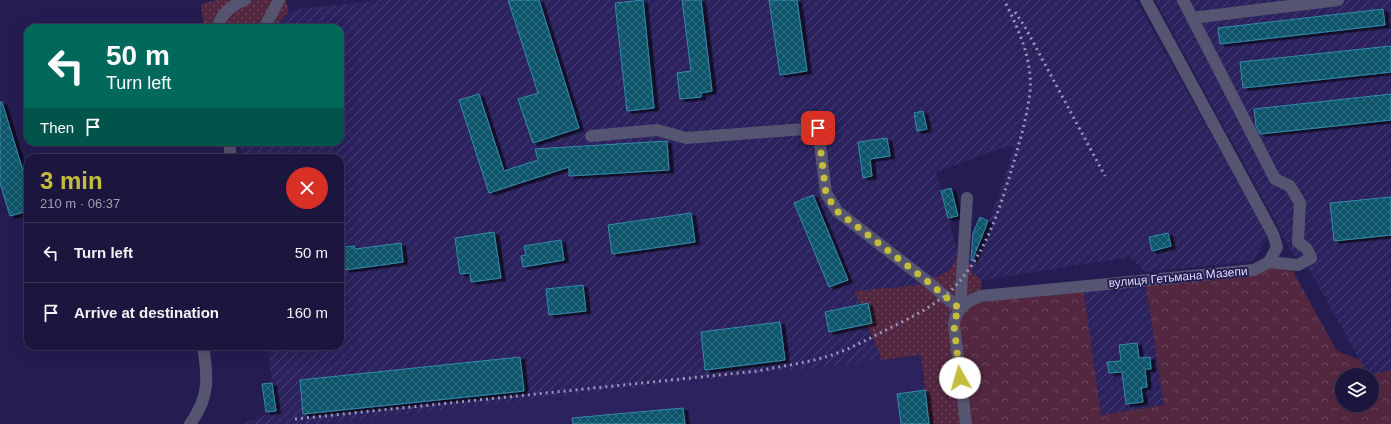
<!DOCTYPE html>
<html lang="en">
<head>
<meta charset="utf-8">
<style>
	body { margin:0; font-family:Arial,sans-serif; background:#251e44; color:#f1f3f6; height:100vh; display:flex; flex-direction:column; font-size:15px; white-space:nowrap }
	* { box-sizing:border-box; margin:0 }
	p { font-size:13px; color:#a09fb0 }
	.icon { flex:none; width:22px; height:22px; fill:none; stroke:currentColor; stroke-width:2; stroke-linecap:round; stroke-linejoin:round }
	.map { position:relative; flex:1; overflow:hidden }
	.drawer { position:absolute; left:24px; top:154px; width:320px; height:196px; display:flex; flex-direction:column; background:#1c153d; border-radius:12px; box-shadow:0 4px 16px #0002,0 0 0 1px #3a3457 }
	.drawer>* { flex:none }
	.hud { position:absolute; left:24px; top:24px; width:320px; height:122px; border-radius:12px; box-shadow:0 4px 16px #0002,0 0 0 1px #3a3457; background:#00695c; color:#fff; overflow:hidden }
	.tools { position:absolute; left:1335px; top:368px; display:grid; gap:8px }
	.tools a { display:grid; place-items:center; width:44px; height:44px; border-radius:50%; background:#1c153d; box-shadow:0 4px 16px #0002,0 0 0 1px #3a3457; font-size:20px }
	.pin { position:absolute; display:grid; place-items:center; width:34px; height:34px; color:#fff; margin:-17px; border-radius:8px; box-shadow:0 2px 6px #0006 }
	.me { position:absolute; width:44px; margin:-22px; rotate:353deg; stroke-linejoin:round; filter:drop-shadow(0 0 3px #0008) }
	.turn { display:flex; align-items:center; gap:14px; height:84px; padding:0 16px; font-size:18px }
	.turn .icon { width:52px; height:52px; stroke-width:2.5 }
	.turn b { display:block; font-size:28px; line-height:34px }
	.then { display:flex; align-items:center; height:38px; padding:0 16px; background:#0003; gap:8px; font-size:15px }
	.round { display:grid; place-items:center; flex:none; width:42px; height:42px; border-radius:21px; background:#251e44 }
	.overview { display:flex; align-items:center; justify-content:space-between; height:68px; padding:0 16px }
	h1 { font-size:24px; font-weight:600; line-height:30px; color:#c4bc3d }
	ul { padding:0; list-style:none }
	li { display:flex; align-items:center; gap:12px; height:60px; padding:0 16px; border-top:1px solid #3a3457 }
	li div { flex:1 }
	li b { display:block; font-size:15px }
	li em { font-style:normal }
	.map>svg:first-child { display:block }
</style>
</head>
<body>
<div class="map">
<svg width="1391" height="424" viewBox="0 0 1391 424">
	<defs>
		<pattern id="industrial-furrows" width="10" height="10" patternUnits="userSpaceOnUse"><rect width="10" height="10" fill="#2b225e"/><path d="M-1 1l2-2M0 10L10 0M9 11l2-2" fill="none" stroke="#494276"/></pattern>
		<pattern id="grass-dots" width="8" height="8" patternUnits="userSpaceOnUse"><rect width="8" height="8" fill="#542741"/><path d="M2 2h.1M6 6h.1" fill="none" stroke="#6c465d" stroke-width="1.8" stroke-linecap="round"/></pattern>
		<pattern id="forest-crowns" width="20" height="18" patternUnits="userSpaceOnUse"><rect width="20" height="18" fill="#542741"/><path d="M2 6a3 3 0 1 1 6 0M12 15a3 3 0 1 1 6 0" fill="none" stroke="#6c465d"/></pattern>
		<pattern id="building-cross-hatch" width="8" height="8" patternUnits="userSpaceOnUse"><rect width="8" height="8" fill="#0e546b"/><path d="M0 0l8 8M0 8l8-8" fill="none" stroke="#316c81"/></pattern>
		<filter id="shadow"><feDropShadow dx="4.5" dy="2.5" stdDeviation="0" flood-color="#0009"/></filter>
	</defs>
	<rect width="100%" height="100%" fill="#251c51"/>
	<!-- built -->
	<path fill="#2b225e" d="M921 355 929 424H317Z"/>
	<!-- industrial -->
	<path fill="url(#industrial-furrows)" d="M378 0H1136L1268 235 1254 261 1145 272 1130 257 982 280 971 272 968 264 977 247 1000 192 1014 147 1007 146 936 172 958 254 950 270 920 285 855 291 868 303 872 323 867 324 882 360 317 424H240L276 411 267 346H340V158H242L240 142H340V28H276L281 19 295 9 367 2Z
		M1155 0H1391V370L1368 375 1302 257 1298 259 1296 255 1294 256Z
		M1145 280 1164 405 1101 415 1083 286Z"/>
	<!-- grass -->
	<path fill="url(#grass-dots)" d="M216 0H286L289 12 281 19 276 28H204L201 4Z
		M958 254 969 257 968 264 973 269 971 272 982 280 966 424H929L921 355 882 360 867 324 872 323 868 303 860 304 855 291 920 285 950 270Z"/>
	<!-- forest -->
	<path fill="url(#forest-crowns)" fill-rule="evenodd" d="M1289 264 1337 351 1360 360 1368 375 1391 370V424H966L957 313 964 305 1083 286 1101 415 1164 405 1145 280ZM1342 375H1372V405H1342Z"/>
	<!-- building -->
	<path fill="url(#building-cross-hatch)" stroke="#358aa9" filter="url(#shadow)" d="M508 0H539L579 128 533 143 518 99 538 93Z
		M643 0 654 108 627 111 615 3Z
		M682 0H701L712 91 701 93V97L680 99 677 73 691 71Z
		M769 0H797L807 71 780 75Z
		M1383 9 1385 25 1220 44 1218 28Z
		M1391 46V72L1243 88 1240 62Z
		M479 94 504 171 538 160 535 149 667 141 669 170 569 176V167L489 193 459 100Z
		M1391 94V120L1260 134 1256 126 1254 109Z
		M0 102H2L28 187V211L10 216 0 183Z
		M923 111 927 129 917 131 914 113Z
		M887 138 890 156 870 159 872 176 863 178 858 142Z
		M951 188 958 216 948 218 941 191Z
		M813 195 848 280 829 287 794 203Z
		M1391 197V235L1334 241 1330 203Z
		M691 213 695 242 612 254 608 225Z
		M980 217 988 221 972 261 971 260 973 233Z
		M494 232 501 278 471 282 470 273 460 274 455 238Z
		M1168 233 1171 246 1152 251 1149 237Z
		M561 240 564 260 523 267 521 256 526 255 524 246Z
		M401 243 403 262 345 270 343 247 354 246 355 249Z
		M583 285 586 311 549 315 546 289Z
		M868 303 872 323 829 332 825 312Z
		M780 322 785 360 705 370 701 332Z
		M1137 343 1139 358 1150 357 1151 369H1145L1147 387 1141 388 1143 402 1126 404 1122 372 1109 373 1107 362 1121 361 1119 345Z
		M520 357 524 391 303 414 300 380Z
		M272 383 276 411 266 412 262 384Z
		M925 390 929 424H901L897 394Z
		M683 408 685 424H573L572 418Z"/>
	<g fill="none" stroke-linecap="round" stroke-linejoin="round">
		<!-- minor -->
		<path stroke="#565571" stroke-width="12" d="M1183 0 1275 179 1290 186 1300 203 1298 242 1307 249 1311 258 1298 265 1269 262
			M1192 18 1338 0
			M217 28C221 14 232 5 245 0
			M264 28 279 0
			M591 136 657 130 686 138 818 128 826 193 837 211 927 281 960 309
			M229 142 231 158
			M960 309 969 301 981 296 1254 270 1269 262 1277 247 1273 234 1146 0
			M190 424C210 397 208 377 203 346
			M966 424 954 325 955 318 960 309 967 198"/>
		<!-- rail -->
		<path stroke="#9996bb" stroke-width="3" stroke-dasharray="2 4" stroke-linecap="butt" d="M1015 12 1025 27 1105 176
			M295 419 758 371C782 366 806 363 829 356 848 350 866 340 884 331 912 317 943 303 963 277 989 245 1001 204 1013 165 1020 141 1027 117 1030 92 1033 60 1018 28 1004 0"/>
	</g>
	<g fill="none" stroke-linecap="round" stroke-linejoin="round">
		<!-- route -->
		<path stroke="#c4bc3d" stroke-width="7" stroke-dasharray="0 12.6" d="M818 128 826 194 837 211 927 281 960 309 955 318 954 325 960 378"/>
	</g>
	<g text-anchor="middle" stroke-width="4" stroke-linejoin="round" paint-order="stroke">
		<!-- street labels -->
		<g font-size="12" fill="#dfdffa" stroke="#251c51">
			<text transform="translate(1178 277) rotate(-5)" y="4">вулиця Гетьмана Мазепи</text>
		</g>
	</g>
</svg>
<div class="tools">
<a><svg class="icon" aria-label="layers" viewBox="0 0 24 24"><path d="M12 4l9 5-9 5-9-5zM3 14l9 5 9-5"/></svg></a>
</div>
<div class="pin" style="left:818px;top:128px;background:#d93025"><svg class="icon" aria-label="arrive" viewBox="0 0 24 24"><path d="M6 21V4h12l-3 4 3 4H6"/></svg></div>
<svg class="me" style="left:960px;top:378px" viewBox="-20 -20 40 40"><circle r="19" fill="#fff"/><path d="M0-13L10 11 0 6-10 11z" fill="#c4bc3d"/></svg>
<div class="hud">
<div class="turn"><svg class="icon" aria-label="left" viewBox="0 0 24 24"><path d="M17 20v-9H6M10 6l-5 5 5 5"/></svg><div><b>50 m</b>Turn left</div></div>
<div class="then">Then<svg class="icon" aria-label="arrive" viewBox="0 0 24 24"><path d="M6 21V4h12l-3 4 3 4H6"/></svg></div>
</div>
<section class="drawer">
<div class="overview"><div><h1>3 min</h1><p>210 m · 06:37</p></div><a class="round" style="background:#d93025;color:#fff"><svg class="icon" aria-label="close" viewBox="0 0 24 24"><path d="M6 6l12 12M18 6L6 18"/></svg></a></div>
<ul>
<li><svg class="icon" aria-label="left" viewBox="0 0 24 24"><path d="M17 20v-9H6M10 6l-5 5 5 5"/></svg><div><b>Turn left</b></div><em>50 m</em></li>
<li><svg class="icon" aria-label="arrive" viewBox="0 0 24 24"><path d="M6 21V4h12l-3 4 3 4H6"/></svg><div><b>Arrive at destination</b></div><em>160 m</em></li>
</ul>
</section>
</div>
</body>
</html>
